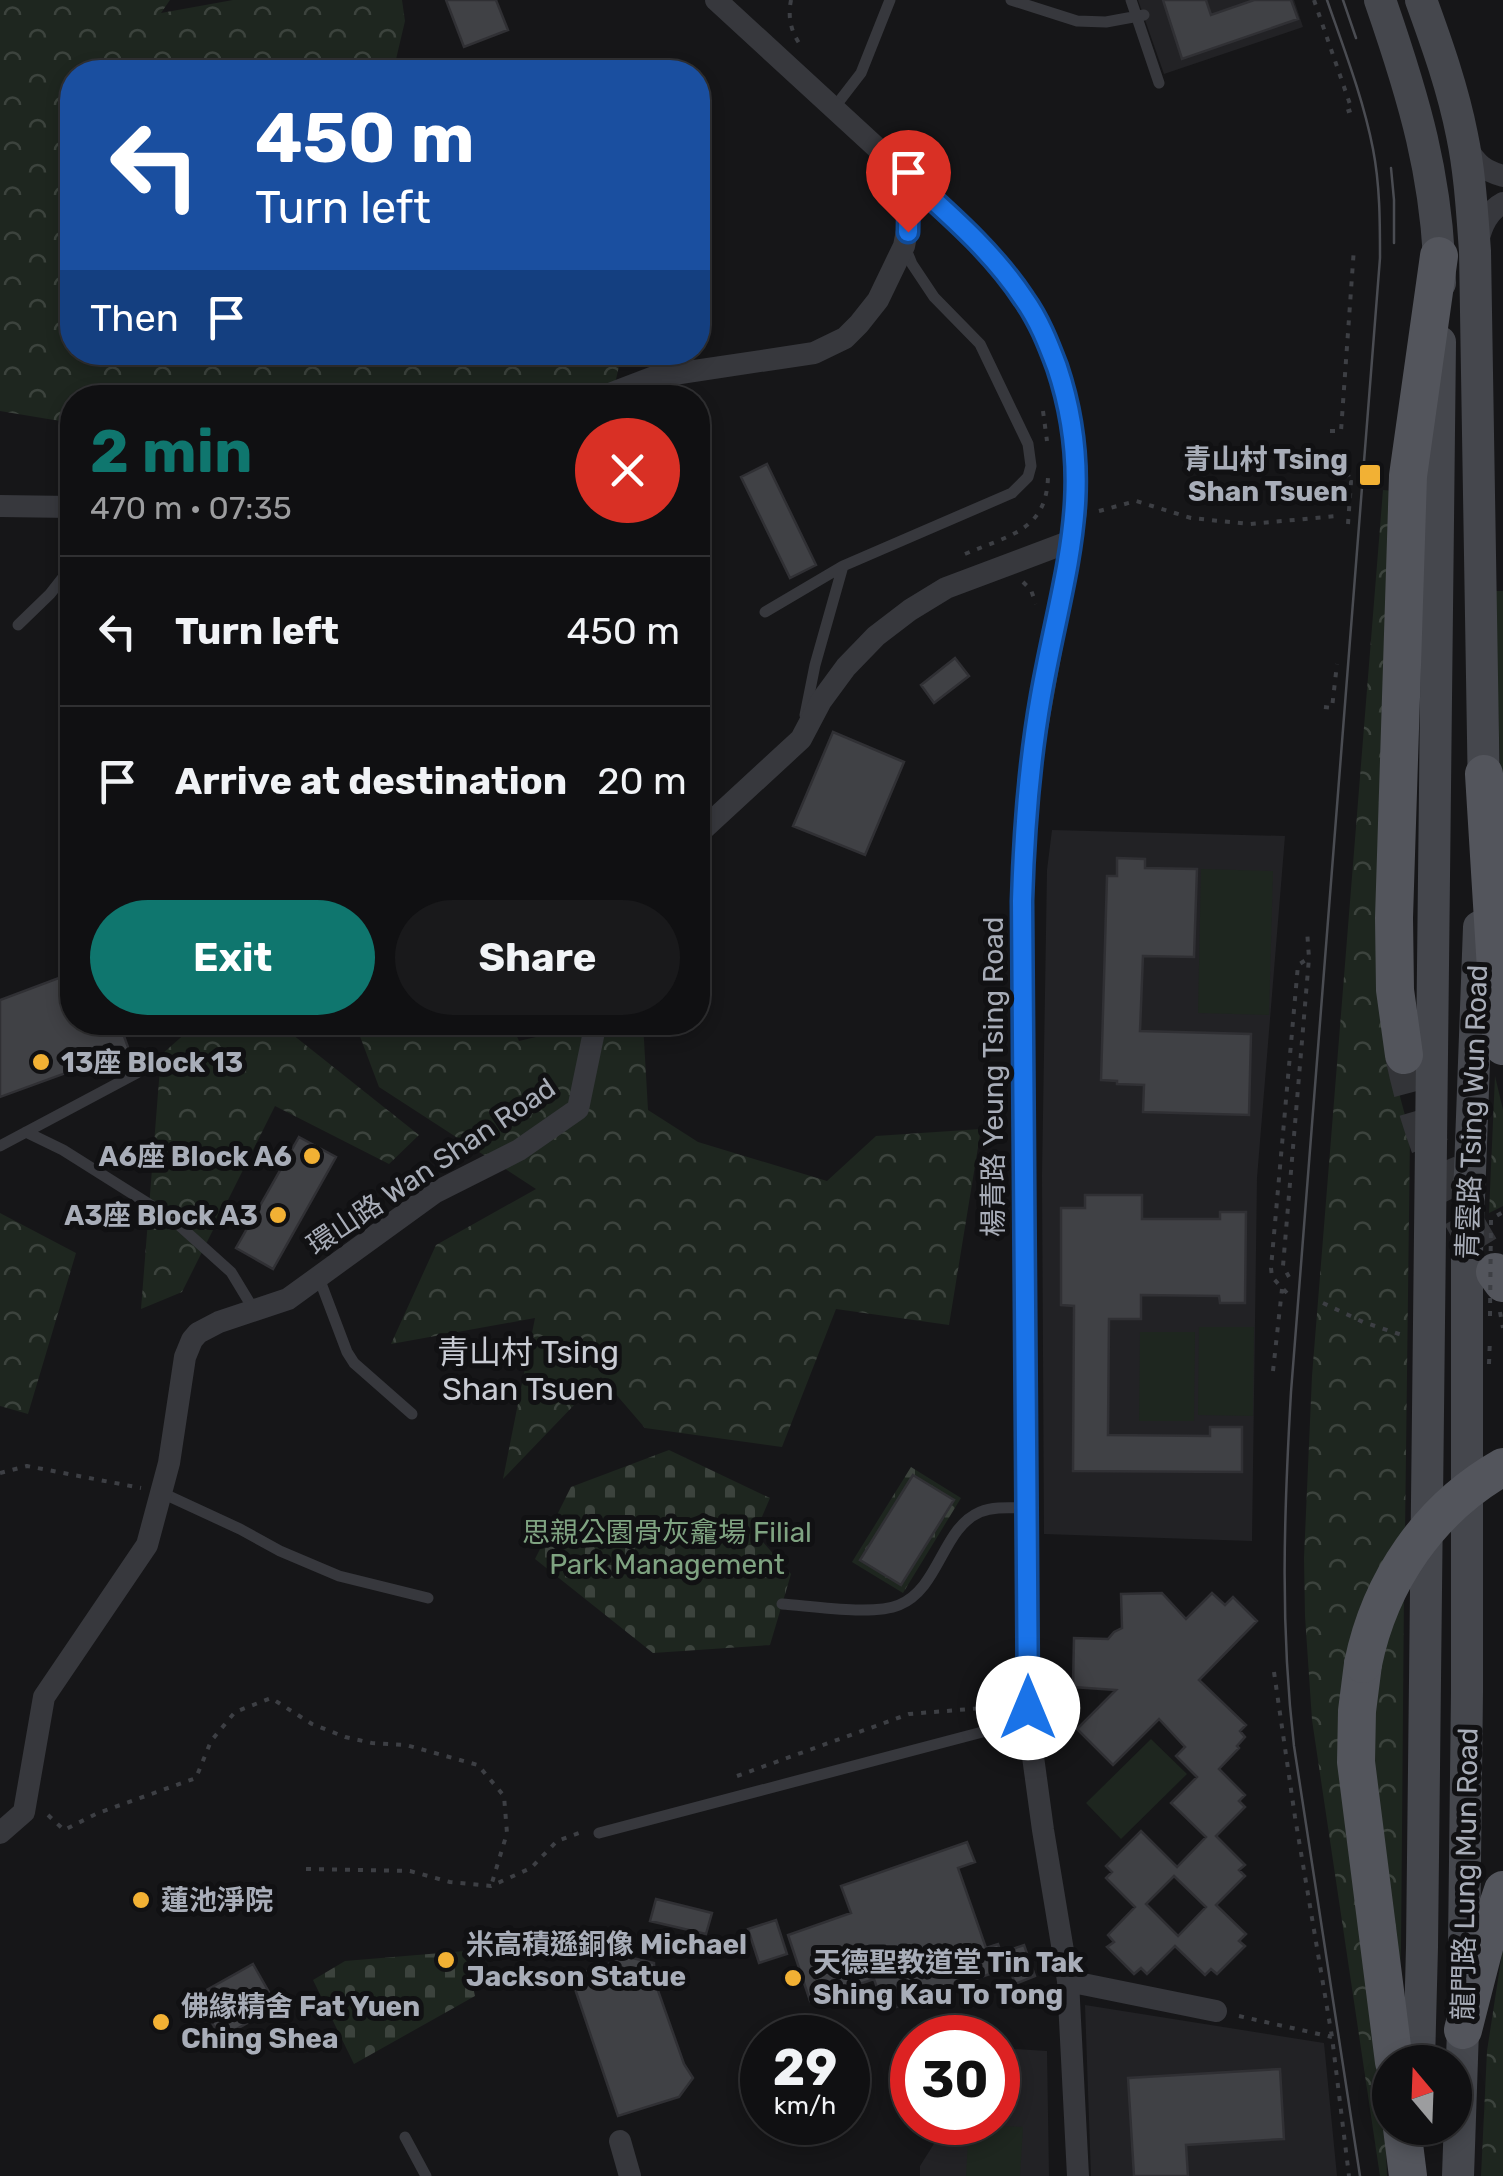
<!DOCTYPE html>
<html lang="en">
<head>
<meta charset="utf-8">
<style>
	body { margin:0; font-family:Rubik,"Noto Sans TC",sans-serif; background:#19191b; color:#f1f3f6; height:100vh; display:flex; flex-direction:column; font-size:38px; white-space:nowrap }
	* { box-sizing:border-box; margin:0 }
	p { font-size:32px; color:#9c9d9f }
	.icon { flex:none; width:55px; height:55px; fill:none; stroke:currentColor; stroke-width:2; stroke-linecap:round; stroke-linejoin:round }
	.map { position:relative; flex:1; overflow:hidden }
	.side { position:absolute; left:60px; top:385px; width:650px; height:650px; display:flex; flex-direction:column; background:#101012; border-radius:40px; box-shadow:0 5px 15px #0003,0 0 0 2px #303032 }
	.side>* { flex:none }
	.banner { position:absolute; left:60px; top:60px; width:650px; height:305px; border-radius:40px; box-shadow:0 5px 15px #0003,0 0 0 2px #303032; background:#1a4fa0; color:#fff; overflow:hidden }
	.needle { width:65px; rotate:341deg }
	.fabs { position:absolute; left:1372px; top:2045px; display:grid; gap:20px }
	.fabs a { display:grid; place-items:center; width:100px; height:100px; border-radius:50%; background:#101012; box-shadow:0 5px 15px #0003,0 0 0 2px #303032; font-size:50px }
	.speed { position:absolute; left:740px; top:2015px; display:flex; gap:20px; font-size:50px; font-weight:700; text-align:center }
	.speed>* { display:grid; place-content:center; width:130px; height:130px; border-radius:50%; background:#101012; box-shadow:0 5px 15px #0003,0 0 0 2px #303032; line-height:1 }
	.speed small { font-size:25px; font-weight:400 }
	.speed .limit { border:15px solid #d22; background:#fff; color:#111 }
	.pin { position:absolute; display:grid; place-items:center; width:85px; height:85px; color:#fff; margin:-102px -42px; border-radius:50% 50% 50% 0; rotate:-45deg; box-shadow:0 0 10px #0007 }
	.pin .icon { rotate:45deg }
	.me { position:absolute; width:110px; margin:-55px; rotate:0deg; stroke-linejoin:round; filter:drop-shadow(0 0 8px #0008) }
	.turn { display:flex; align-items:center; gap:35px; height:210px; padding:0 30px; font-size:45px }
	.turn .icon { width:130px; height:130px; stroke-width:2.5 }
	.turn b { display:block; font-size:70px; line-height:85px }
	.then { display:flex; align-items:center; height:95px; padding:0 30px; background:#0003; gap:20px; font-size:38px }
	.round { display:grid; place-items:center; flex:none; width:105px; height:105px; border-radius:52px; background:#19191b }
	.summary { display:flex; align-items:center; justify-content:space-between; height:170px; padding:0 30px }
	h1 { font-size:60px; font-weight:700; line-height:75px; color:#0f766e }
	.cta { display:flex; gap:20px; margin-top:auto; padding:20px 30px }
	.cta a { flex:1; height:115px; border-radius:60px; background:#0f766e; color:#fff; font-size:40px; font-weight:700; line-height:115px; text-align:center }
	.cta a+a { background:#19191b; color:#f1f3f6 }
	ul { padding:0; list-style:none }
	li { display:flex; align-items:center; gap:30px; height:150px; padding:0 30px; border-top:2px solid #303032 }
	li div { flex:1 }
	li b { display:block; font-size:38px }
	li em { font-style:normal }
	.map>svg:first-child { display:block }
</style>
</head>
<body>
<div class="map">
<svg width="1503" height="2176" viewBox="0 0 1503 2176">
	<defs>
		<pattern id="forest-crowns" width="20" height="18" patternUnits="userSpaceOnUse" patternTransform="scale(2.5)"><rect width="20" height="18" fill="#1e261f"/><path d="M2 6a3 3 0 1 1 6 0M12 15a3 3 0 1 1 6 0" fill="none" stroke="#3c433d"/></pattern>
		<pattern id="cemetery-stones" width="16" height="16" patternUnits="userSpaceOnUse" patternTransform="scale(2.5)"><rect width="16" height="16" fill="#1e261f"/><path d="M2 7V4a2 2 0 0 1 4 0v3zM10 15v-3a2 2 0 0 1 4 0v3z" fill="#3c433d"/></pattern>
	</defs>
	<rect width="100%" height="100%" fill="#161618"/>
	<!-- built -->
	<path fill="#222225" d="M1138 0H1294L1303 27 1164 74Z
		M1052 830 1285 836 1257 1178 1252 1541 1044 1534 1042 1176 1047 870Z
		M1085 2005 1324 2043 1337 2176H1091Z
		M998 2048 1047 2051 1049 2176H920V2166L947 2123 998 2122Z"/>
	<!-- forest -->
	<path fill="url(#forest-crowns)" d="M0 0H170L161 13 233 0H402L405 21 393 72H72V352L622 353 612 397 72 398V423L0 411Z
		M1383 490 1394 491 1391 1063 1410 1134 1405 1535 1344 1788 1384 2100 1387 2176H1380L1312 1720 1305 1616 1304 1558 1312 1376Z
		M1494 591H1503V843Z
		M197 1023H278L419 1135 389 1164 275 1106 182 1292 141 1309 161 1055Z
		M355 1023H511L519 1041 595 1023H643L648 1110 698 1142 827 1181 876 1136 981 1129 949 1325 836 1309 782 1447 645 1428 601 1377 503 1479 535 1318 391 1344 436 1245 536 1189 379 1087Z
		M1495 1076 1503 1110V1206L1489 1213Z
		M0 1213 76 1253 28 1414 0 1406Z
		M1404 1589 1401 1947 1399 1991 1373 1785 1376 1671Z
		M1503 1947V2176H1481L1487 2051Z"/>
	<!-- cemetery -->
	<path fill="url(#cemetery-stones)" d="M669 1450 770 1498 755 1533 791 1574 770 1645 653 1653 535 1559 571 1487Z
		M911 1467 961 1498 903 1593 852 1562Z
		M465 1951 475 1996 354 2064 313 1980 345 1961Z"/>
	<!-- park -->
	<path fill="#1e261f" d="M1201 869 1273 871 1269 1015 1198 1013Z
		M1199 1327H1254L1253 1416 1198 1415Z
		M1140 1332H1195L1194 1421H1139Z
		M1151 1739 1187 1774 1121 1839 1086 1803Z
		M969 2125 1023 2127 1020 2176H966Z"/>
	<!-- building -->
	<path fill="#404145" stroke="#303034" stroke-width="2.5" fill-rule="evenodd" d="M446 0H496L508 30 464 47Z
		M1163 0H1206L1211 15 1254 0H1291L1298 19 1182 59Z
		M767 464 816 565 790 578 741 477Z
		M955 658 969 676 934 703 921 685Z
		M833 732 904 762 865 855 793 826Z
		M1117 858 1145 859V868L1197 869 1194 957 1143 956 1140 1031 1251 1034 1249 1115 1143 1112 1144 1085 1117 1084V1081L1101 1080 1107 876H1117Z
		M72 973V1022H119L129 1050 0 1097V1000Z
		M299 1137 336 1157 273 1269 236 1248Z
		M1085 1195H1142V1219H1220V1212H1246L1245 1303H1220L1219 1296 1141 1295V1319H1109L1108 1435 1210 1436V1427H1242V1472L1073 1471 1074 1306 1061 1305V1208H1085Z
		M913 1475 954 1500 901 1585 860 1560Z
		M1162 1593 1186 1619 1212 1593 1225 1605 1233 1597 1257 1621 1199 1680 1246 1725 1240 1731 1245 1737 1237 1746 1239 1748 1219 1769 1245 1795 1239 1801 1245 1807 1216 1836 1245 1865 1239 1870 1245 1876 1216 1905 1246 1934 1239 1941 1245 1946 1217 1974 1211 1969 1205 1975 1175 1946 1147 1974 1141 1968 1134 1974 1107 1947 1114 1942 1108 1935 1135 1907 1106 1878 1112 1872 1106 1866 1141 1831 1177 1867 1206 1837 1171 1803 1197 1777 1176 1756 1185 1747 1159 1719 1113 1765 1077 1729 1116 1690 1073 1687 1074 1638 1108 1639 1114 1632 1122 1628 1121 1594ZM1174 1876 1206 1907 1178 1936 1146 1904Z
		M967 1842 975 1862 958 1868 986 1948 998 1944 1007 1968 885 2011 874 1979 810 2001 788 1935 851 1913 841 1886Z
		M656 1899 712 1913 706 1934 650 1921Z
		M776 1920 787 1954 759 1963 748 1929Z
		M1024 1945 1035 1976 1015 1984 1004 1952Z
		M628 1957 654 1963 655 1982 684 2064 693 2078 679 2097 618 2116 571 1977Z
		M253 1964 277 2006 221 2038 196 1996Z
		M1280 2069 1284 2139 1186 2145 1188 2176H1134L1128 2078Z"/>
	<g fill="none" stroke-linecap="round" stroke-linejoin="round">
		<!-- primary-tunnel -->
		<path stroke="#333438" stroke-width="38" stroke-dasharray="38 19" stroke-linecap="butt" d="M1404 1055C1422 1141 1448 1199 1495 1272"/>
		<!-- path -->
		<path stroke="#3d3f44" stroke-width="4" stroke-dasharray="5 8" stroke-linecap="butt" d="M791 0C788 16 790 29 799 43
			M1314 0 1352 110 1339 114
			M1043 411 1047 441
			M1330 431H1341L1354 248
			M1342 460 1351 482
			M1099 511 1136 501 1191 518 1250 524 1337 516
			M1348 524 1351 482 1379 484
			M965 554C1009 535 1047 531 1048 476
			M1023 582 1031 590 1036 604
			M1324 707 1332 708 1337 664
			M1289 1277 1283 1266 1309 958 1307 930
			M1287 1293 1272 1277 1271 1268 1298 965 1309 958
			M1323 1303 1363 1322 1402 1335
			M1500 1312 1503 1328
			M1273 1371 1282 1289
			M0 1473 27 1466 141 1488
			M1274 1672 1295 1817 1332 2037 1349 2176
			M737 1776 909 1714 1007 1706
			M48 1815 64 1830 98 1813 196 1778 211 1741 235 1712 271 1698 312 1724 345 1737 372 1743 406 1745 478 1765 504 1796 507 1833 491 1886
			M306 1869 410 1871 450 1882 491 1886 531 1868 557 1841 582 1832
			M1239 2016 1332 2037"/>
		<!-- service -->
		<path stroke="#37383d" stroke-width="11" d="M1011 0 1077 21 1106 22 1144 15
			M1131 0 1159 83
			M834 108 861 73 890 0
			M765 612 843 566 1012 493 1028 477 1031 466 1028 444 980 344 934 297 912 264 905 247
			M18 625 50 594 72 566
			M805 715 815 665 843 566
			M26 1132 63 1150 171 1218 231 1272 254 1310
			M0 1146 137 1073
			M319 1278 347 1352 354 1363 412 1414
			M160 1492 240 1529 280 1551 339 1576 428 1598
			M782 1604C811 1606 873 1616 899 1605 940 1588 942 1528 980 1512 995 1506 1011 1508 1027 1508
			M599 1833 1028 1720
			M405 2137 426 2176"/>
		<!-- minor -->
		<path stroke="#37383d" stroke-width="22" d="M716 0C774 53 832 106 889 159 937 203 991 246 1026 301 1066 363 1080 439 1076 512L1033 750 1027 800 1021 901 1028 1720 1043 1830 1068 1981 1078 2176
			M1467 148C1476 164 1485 171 1503 176
			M1478 241C1482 225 1488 211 1503 203
			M599 398 654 377 814 353 845 338 859 324 878 300 904 246 909 221V178
			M0 506 72 507
			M698 834 801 739 821 701 846 667 876 636 910 610 946 588 1071 541
			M0 1833 24 1812 44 1697 147 1545 169 1463 185 1357 192 1340 198 1333 219 1322 288 1299 434 1193 519 1150 578 1109 596 1022
			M1068 1981 1216 2011
			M620 2141 630 2176"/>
		<!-- secondary -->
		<path stroke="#45474d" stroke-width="32" d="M1380 0C1414 98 1438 178 1440 283
			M1421 0C1437 44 1453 89 1462 135 1470 173 1472 212 1475 251L1484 798
			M1419 2062 1422 1947 1440 342
			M1458 2176 1463 2030 1467 1692V1252L1479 927"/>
		<!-- primary -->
		<path stroke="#53555c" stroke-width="38" d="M1484 774 1499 1018 1503 1046
			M1404 1055 1395 990 1394 918 1408 476 1439 256
			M1495 1272 1503 1283
			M1363 1664 1357 1711 1356 1762 1394 2062
			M1463 2030 1486 1940 1503 1890
			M1402 2128 1408 2176"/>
		<!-- tram -->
		<path stroke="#4a4c52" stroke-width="2.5" d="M1327 0C1344 49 1363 98 1373 149 1380 185 1380 222 1380 258L1291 1392C1284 1513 1280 1625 1294 1746L1360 2176
			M1343 0 1356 38
			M1391 168 1394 200V243"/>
		<!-- path-bridge -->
		<path stroke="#3d3f44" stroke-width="4" stroke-dasharray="5 8" stroke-linecap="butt" d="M1490 1316 1491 1219 1503 1212
			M1489 1364 1490 1338"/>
		<!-- primary-bridge -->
		<path stroke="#53555c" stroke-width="38" d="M1363 1664C1380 1581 1429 1509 1503 1467"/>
	</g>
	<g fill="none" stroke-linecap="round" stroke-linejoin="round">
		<defs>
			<path id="route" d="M908 232 909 178C950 215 993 252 1024 299 1039 320 1048 343 1057 367 1098 489 1062 577 1041 696 1029 764 1024 832 1022 901L1028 1708"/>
		</defs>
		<!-- route casing -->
		<use href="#route" stroke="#114b97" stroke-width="25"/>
		<!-- route -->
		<use href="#route" stroke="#1a73e8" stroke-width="18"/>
	</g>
	<!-- markers -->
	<g fill="#f2b134" stroke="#111113" stroke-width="4">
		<rect x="1358" y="463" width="24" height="24" rx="5"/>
		<circle cx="41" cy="1062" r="10"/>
		<circle cx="312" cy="1156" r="10"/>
		<circle cx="278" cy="1215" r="10"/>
		<circle cx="141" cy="1900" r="10"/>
		<circle cx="446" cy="1960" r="10"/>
		<circle cx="793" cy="1978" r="10"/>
		<circle cx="161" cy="2022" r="10"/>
	</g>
	<g text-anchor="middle" stroke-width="10" stroke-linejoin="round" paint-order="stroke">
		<!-- poi labels -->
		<g font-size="28" font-weight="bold" fill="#a8adb8" stroke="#111113" text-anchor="start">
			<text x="1348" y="469" text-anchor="end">青山村 Tsing<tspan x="1348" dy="32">Shan Tsuen</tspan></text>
			<text x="61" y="1072">13座 Block 13</text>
			<text x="292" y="1166" text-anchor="end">A6座 Block A6</text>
			<text x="258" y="1225" text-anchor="end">A3座 Block A3</text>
			<text x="161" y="1910">蓮池淨院</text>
			<text x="466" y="1954">米高積遜銅像 Michael<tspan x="466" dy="32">Jackson Statue</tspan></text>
			<text x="813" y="1972">天德聖教道堂 Tin Tak<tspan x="813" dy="32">Shing Kau To Tong</tspan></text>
			<text x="181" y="2016">佛緣精舍 Fat Yuen<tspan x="181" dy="32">Ching Shea</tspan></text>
		</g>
		<!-- street labels -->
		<g font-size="28" fill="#a8adb8" stroke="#111113">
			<text transform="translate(993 1077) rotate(-90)" y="10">楊青路 Yeung Tsing Road</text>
			<text transform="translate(1472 1112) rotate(-88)" y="10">青雲路 Tsing Wun Road</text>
			<text transform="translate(431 1166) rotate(-34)" y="10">環山路 Wan Shan Road</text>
			<text transform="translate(1465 1874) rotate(-89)" y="10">龍門路 Lung Mun Road</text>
		</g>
		<!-- park labels -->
		<g font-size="28" fill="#7fa381" stroke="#111113">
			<text x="667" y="1542">思親公園骨灰龕場 Filial<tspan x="667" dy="32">Park Management</tspan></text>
		</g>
		<!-- quarter labels -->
		<g font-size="32" fill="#c9ccd4" stroke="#111113">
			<text x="528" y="1363">青山村 Tsing<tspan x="528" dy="37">Shan Tsuen</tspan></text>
		</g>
	</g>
</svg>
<div class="fabs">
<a><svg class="needle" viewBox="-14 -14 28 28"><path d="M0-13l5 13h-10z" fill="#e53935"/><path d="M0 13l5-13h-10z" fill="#9c9d9f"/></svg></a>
</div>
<div class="speed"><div>29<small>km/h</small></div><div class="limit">30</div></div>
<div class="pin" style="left:908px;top:232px;background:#d93025"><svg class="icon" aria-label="arrive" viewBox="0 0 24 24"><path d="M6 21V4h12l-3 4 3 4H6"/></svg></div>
<svg class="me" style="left:1028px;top:1708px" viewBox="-20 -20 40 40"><circle r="19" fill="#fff"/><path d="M0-13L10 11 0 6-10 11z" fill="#1a73e8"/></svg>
<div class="banner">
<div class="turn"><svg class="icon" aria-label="left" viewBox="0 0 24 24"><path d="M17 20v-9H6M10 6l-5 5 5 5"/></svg><div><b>450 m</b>Turn left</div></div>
<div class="then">Then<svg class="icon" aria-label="arrive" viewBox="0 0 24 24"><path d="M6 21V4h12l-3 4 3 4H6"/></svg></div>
</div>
<section class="side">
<div class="summary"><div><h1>2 min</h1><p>470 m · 07:35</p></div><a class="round" style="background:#d93025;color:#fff"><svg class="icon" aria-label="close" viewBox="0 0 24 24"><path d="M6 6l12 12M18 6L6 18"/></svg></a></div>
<ul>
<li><svg class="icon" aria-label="left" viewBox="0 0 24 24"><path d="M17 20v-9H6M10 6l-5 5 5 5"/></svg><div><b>Turn left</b></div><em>450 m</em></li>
<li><svg class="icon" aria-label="arrive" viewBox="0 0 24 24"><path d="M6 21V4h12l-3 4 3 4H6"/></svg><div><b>Arrive at destination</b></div><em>20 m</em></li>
</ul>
<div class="cta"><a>Exit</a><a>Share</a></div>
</section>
</div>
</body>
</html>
